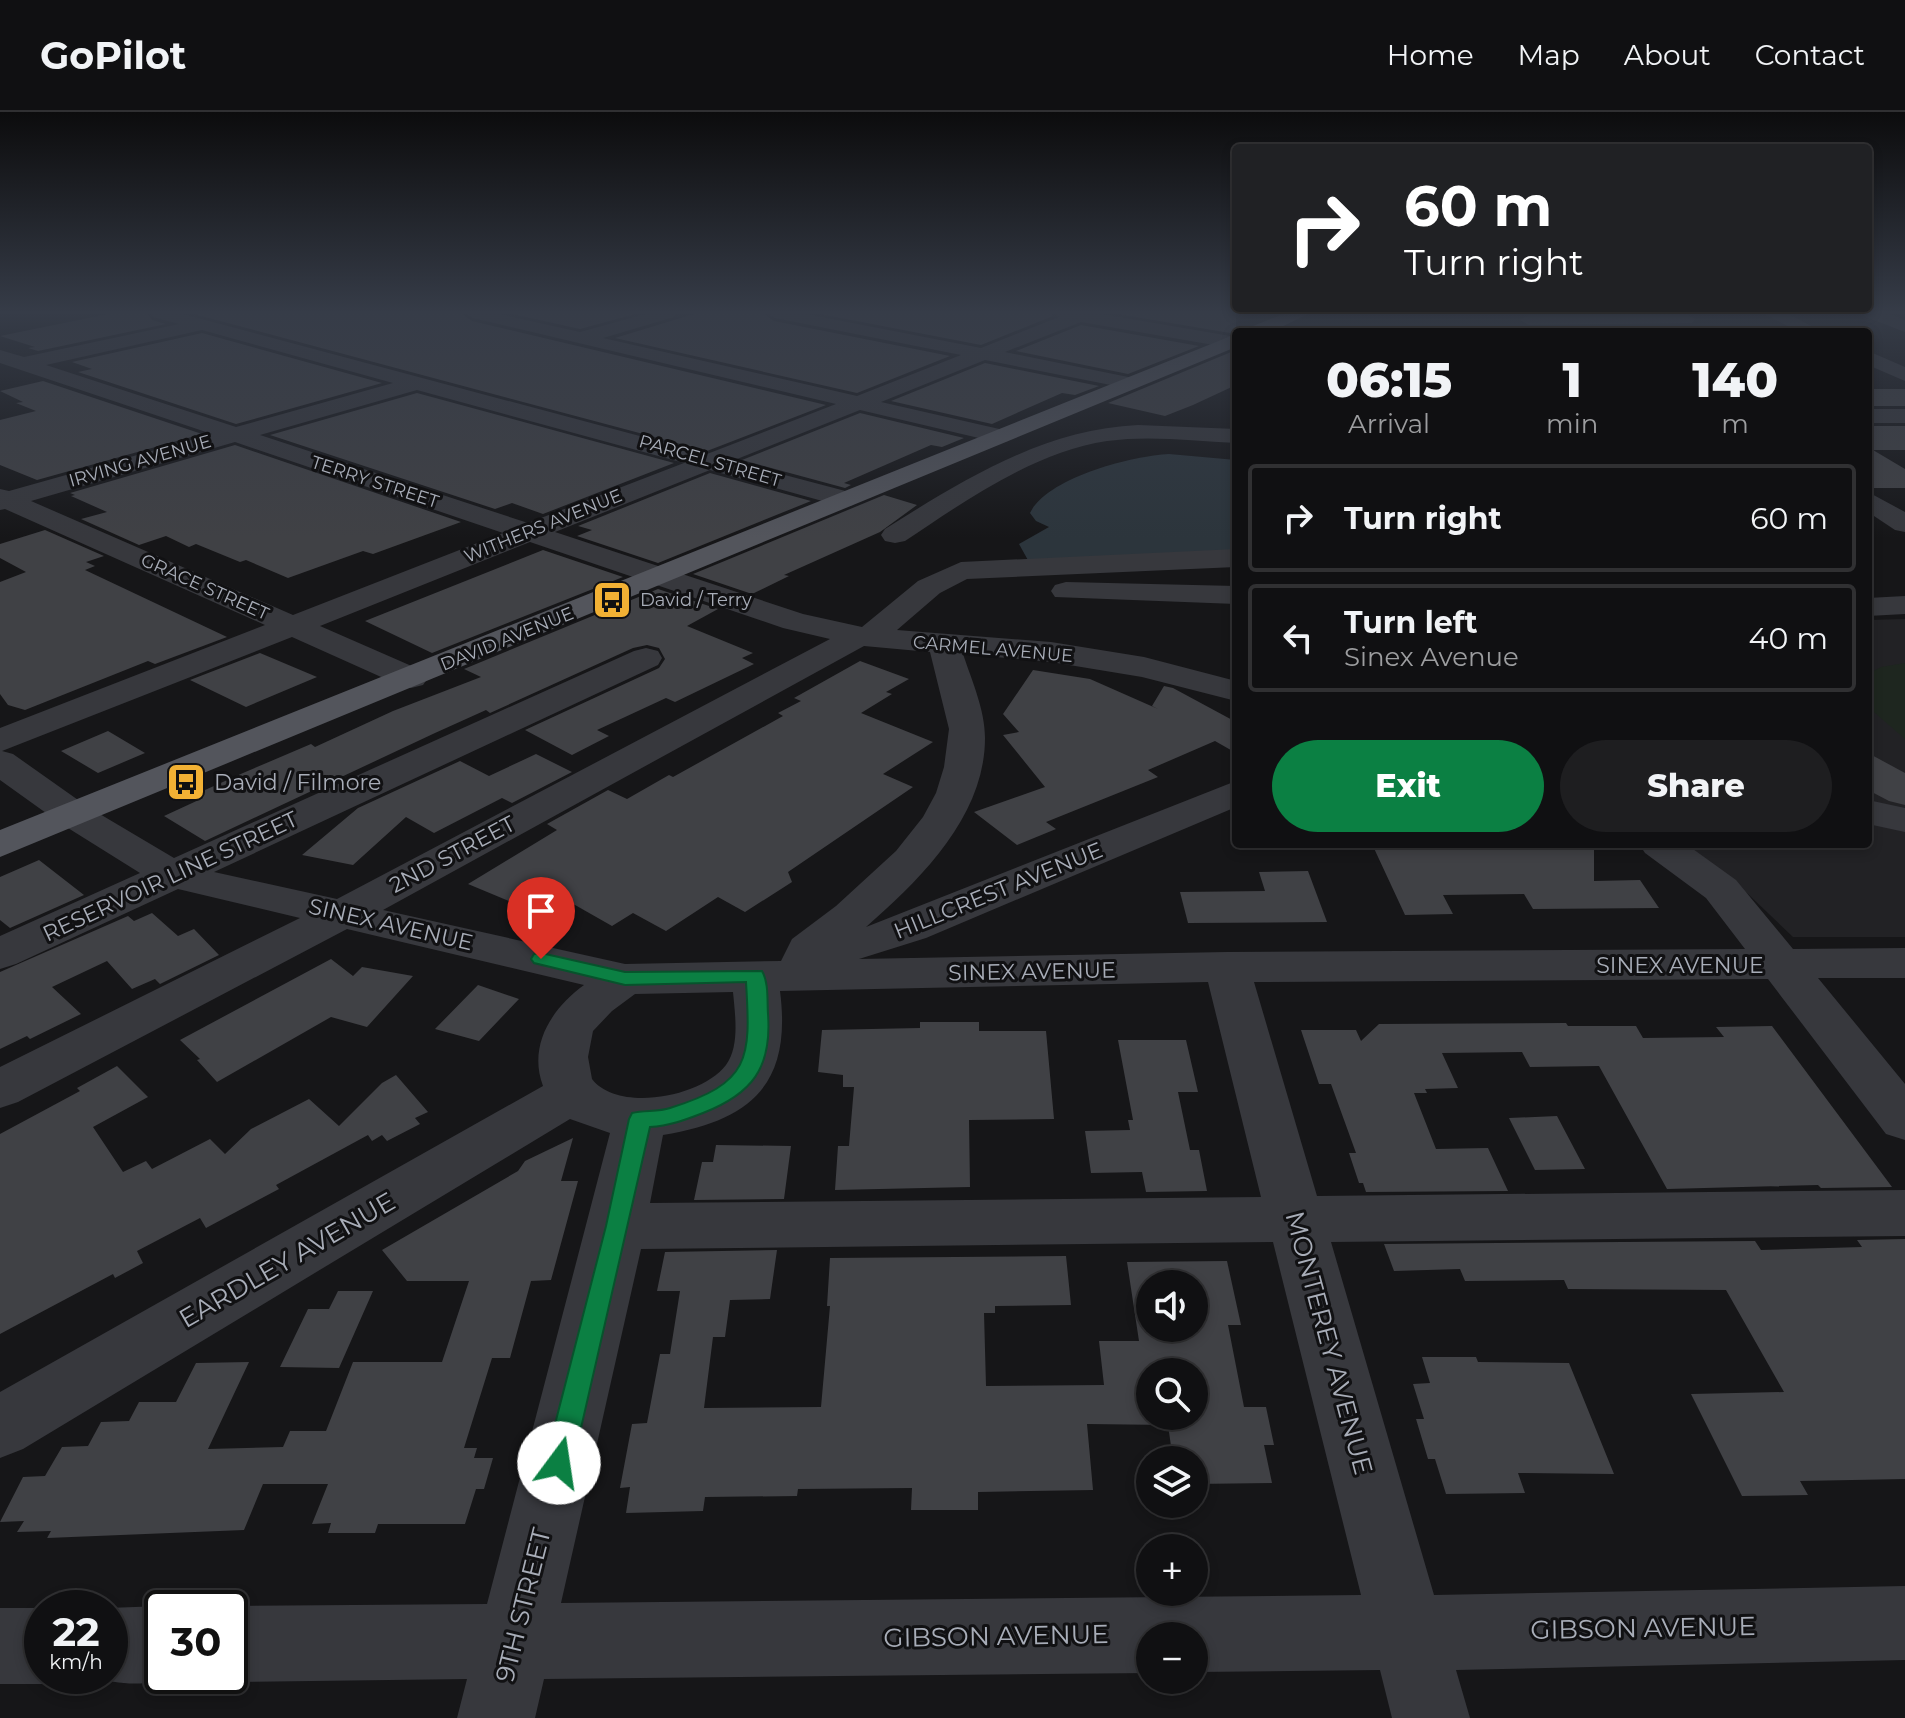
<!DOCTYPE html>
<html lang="en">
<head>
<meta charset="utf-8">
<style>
	body { margin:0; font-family:Montserrat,sans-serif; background:#1e1e20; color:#f1f3f6; height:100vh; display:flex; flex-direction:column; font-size:30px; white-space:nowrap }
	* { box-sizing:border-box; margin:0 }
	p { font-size:26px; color:#9c9d9f }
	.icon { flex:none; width:44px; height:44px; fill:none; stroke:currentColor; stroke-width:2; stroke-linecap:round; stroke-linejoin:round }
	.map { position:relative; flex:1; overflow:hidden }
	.drawer { position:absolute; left:1232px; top:216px; width:640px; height:520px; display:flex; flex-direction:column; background:#101012; border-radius:8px; box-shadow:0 4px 12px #0003,0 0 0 2px #303032 }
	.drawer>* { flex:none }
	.top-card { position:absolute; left:1232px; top:32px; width:640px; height:168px; border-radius:8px; box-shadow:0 4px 12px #0003,0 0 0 2px #303032; background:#202124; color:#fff; overflow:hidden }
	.controls { position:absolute; left:1136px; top:1158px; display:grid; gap:16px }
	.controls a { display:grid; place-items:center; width:72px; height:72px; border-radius:50%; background:#101012; box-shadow:0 4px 12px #0003,0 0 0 2px #303032; font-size:40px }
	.speed { position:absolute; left:24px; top:1478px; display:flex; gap:16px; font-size:40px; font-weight:700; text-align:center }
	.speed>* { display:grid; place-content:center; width:104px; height:104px; border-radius:50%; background:#101012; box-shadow:0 4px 12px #0003,0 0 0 2px #303032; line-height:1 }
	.speed small { font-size:20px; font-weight:400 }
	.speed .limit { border:4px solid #111; border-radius:12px; background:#fff; color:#111 }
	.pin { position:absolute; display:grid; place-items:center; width:68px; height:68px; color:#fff; margin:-82px -34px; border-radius:50% 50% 50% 0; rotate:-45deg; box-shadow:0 0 8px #0007 }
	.pin .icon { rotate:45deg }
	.me { position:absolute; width:88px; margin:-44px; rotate:14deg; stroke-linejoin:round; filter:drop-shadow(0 0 6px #0008) }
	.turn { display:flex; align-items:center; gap:28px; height:168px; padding:0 40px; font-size:36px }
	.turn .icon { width:104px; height:104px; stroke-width:2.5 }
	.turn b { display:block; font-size:56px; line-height:68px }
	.eta { display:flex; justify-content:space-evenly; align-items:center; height:136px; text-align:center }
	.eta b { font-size:48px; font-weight:800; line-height:56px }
	.action { display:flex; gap:16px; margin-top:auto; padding:16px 40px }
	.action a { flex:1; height:92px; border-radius:48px; background:#0b8043; color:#fff; font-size:32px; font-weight:800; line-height:92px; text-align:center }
	.action a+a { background:#1e1e20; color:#f1f3f6 }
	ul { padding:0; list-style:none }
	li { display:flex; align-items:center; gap:24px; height:108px; margin:0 16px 12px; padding:0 24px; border:4px solid #303032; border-radius:8px }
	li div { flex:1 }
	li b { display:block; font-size:30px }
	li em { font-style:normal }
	header { display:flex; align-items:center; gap:48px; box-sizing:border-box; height:112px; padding:0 40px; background:#101012; border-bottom:2px solid #303032 }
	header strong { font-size:38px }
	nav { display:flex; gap:44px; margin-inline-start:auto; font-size:28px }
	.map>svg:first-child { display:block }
</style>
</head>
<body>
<header>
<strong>GoPilot</strong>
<nav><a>Home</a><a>Map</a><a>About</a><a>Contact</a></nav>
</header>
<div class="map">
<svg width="1905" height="1606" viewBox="0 0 1905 1606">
	<rect width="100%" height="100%" fill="#161618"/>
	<!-- built -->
	<path fill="#222225" d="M1905 507V825H1793L1748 782 1680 732H1868V508Z"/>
	<!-- green -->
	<path fill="#1e261f" d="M1905 551V627L1868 595V562L1881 555Z"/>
	<!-- water -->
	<path fill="#2c353c" d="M1169 342 1236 348V440L1029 450 1019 432 1049 415 1036 409 1030 401C1048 365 1132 344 1169 342Z"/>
	<!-- building -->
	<path fill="#404145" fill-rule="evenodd" d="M113 201H147L152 208 166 212 38 239 28 236 35 235 0 224Z
		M190 201H461L472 209 826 293 707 339Z
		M508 201H639L580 217Z
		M697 201H763L774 209 950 244 857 281 615 226Z
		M815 201H1051L1053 204 981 233Z
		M1112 201H1236V219L1230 221Z
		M1081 213 1199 234 1128 262 1016 239Z
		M202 221 382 271 236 312 78 260 92 257 72 250Z
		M1236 238V273L1193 293 1165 304 1108 291Z
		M985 251 1099 274 1075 283 1062 281 992 312 891 289Z
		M43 269 202 322 37 368 0 353V308L36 299 16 291 23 290 0 279Z
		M1868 277H1905V294H1868Z
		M417 281 674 351 543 402 512 391 495 397 270 323Z
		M860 301 964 326 942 335 931 333 844 371 851 373 845 376 742 348Z
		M1868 314H1905V338H1873L1905 357V376H1868Z
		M235 333 461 410 373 442 363 439 288 466 246 448 240 450 196 432 189 435 166 424 139 433 81 407 107 400 71 384 75 383 70 381Z
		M710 361 811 389 658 451 577 424 592 418 578 414Z
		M884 383 917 393 880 420 784 463 789 464 752 482 693 462Z
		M45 418 104 444 86 450 95 454 85 458 227 525 155 552 148 549 25 598 8 593 0 582V470L26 460 0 446V432Z
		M543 438 623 465 432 541 365 509Z
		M658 477 718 497 687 514 753 541 742 546 754 552 675 590 666 586 597 618 609 624 572 643 525 618 659 556 665 547 659 536 647 533 633 536 490 601 486 598 435 621 205 729 164 704 203 686 196 682 243 661 311 632 315 635 393 599 481 565 464 557Z
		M260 541 317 565 246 595 190 568Z
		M860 549 909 567 886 580 892 582 861 601 933 630 883 662 913 675 788 760 792 770 745 800 718 785 666 819 633 801 612 814 561 785 544 798 521 788 516 792 468 772 557 718 547 712 608 678 627 687 669 663 673 665 783 604 778 601 801 589 794 586Z
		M1033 558 1090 567 1158 597 1152 594 1164 574 1173 576 1236 610V641L1215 629 1148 658 1158 665 1046 710 1056 717 1017 733 974 700 1045 675 1003 623 1019 620 1003 602Z
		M108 619 145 641 98 661 61 639Z
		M1868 641 1905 661V693L1889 689 1868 678Z
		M536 642 572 660 512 691 502 686 434 721 406 705 353 753 302 743 358 696 460 649 489 664Z
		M1372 732H1594V769L1640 768 1659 796 1533 797 1524 782 1443 783 1453 802 1405 803Z
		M39 748 84 783 10 816 0 808V765Z
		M1308 759 1327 810 1188 811 1180 780 1265 779 1259 760Z
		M152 801 178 824 194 817 219 843 160 872 155 867 132 877 107 849 52 875 81 902 30 927 27 924 0 937V860L128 804 134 809Z
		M331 847 353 864 362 855 413 864 367 915 331 905 217 970 197 948 200 947 180 928Z
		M478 873 519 887 479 929 435 917Z
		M920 910H979V919H1046L1054 1007 969 1008 970 1075 835 1078 838 1034H849L854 975H843V963L818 960 822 918 920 916Z
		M1566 911 1568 914H1636L1643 926 1724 925 1716 915 1772 914 1892 1075 1821 1076 1818 1073 1667 1077 1599 954 1530 955 1522 940 1442 941 1458 976 1425 977 1427 981H1414L1436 1037 1488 1036 1508 1079 1366 1080 1363 1071H1359L1349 1041H1356L1331 972H1319L1301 918H1356L1361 929 1379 912Z
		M1118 928H1186L1198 980H1178L1190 1038H1199L1207 1079 1146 1080 1142 1060 1091 1061 1085 1019 1130 1018 1128 1008H1133Z
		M117 954 148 985 93 1015 123 1060 146 1049 152 1057 210 1027 225 1042 251 1017 309 987 339 1014 382 971 396 963 428 1000 415 1006 420 1012 387 1029 382 1023 372 1029 368 1023 276 1073 279 1077 206 1116 200 1106 137 1139 143 1151 115 1166 113 1162 0 1222V1022L80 979 77 976Z
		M1557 1004 1585 1057 1535 1058 1509 1006Z
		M573 1026 561 1069H578L551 1168 531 1169 510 1246H492L464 1336H477L474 1346H493L484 1377H476L465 1412H378L375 1421H328L331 1411 312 1412 328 1372H263L244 1418 47 1426 51 1419 17 1420 24 1409 0 1410 23 1365 45 1364 62 1335 88 1334 101 1310 129 1309 139 1290H176L196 1251 249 1250 208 1337 283 1335 290 1319H326L353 1250H442L469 1169H407L382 1138 518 1059 525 1049Z
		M716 1033 791 1034 784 1087 694 1088 702 1050H713Z
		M1905 1127V1367L1800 1369 1808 1383 1742 1384 1691 1282 1784 1280 1726 1178 1568 1177 1564 1168 1465 1169 1460 1157 1394 1159 1384 1132 1755 1129 1761 1138 1862 1135 1857 1128Z
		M777 1138 770 1187 730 1188 725 1225H713L704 1296 821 1295 830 1194H827L830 1146 1066 1144 1071 1193 995 1194V1201H984L986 1274 1104 1273 1099 1229H1139L1127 1150 1227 1149 1241 1213H1228L1244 1295H1266L1274 1333H1264L1272 1371 1194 1372V1348H1173L1168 1313 1087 1312 1093 1378 978 1380V1398H911L912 1376 798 1377 797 1384 705 1385 703 1399 626 1401 630 1375 620 1376 632 1312 647 1311 660 1242H670L680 1179H657L665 1140ZM1150 1172H1194V1216H1150ZM1150 1260H1194V1304H1150Z
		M338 1179H373L339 1256 280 1255 308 1197H329Z
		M1422 1245H1476L1478 1250 1569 1251 1614 1362 1518 1361 1525 1381 1446 1382 1435 1347H1428L1416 1307H1424L1413 1272 1430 1271Z"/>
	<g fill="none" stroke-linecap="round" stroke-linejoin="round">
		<!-- minor -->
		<path fill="#37383d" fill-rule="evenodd" d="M150 201H179L707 342 836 292 473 206 464 201H495L580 220 649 201H677L674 205 603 226 857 284 961 243 775 206 766 201H801L981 236 1059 205 1054 201H1096L1236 225V235L1231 236 1081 210 1005 240 1138 267 1141 271 1138 275 1131 277 985 248 881 290 1008 319 1012 324 1008 329 1000 331 860 298 732 349 853 381 857 387 853 393 844 395 710 358 555 420 803 502 862 515 918 469 961 450 1236 437V455L967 467 940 481 897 518 1051 530 1144 545 1236 569V589L1142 565 1051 550 963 542C972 569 985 598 985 626 985 704 921 767 866 815L1236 669V695L926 826 859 847 1227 840 1745 837 1706 786 1645 741 1639 732H1686L1736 768 1793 837 1905 836V866H1818L1905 972V1028L1886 1022 1768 867 1254 870 1317 1084 1905 1078V1124L1331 1130 1434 1483 1905 1474V1548L1456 1558 1470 1606H1392L1380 1558 1194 1560V1524H1150V1561L544 1567 535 1606H457L467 1567 230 1570 216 1564H230V1496H226L230 1494 487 1492 610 1021 570 1007 23 1337 0 1346V1280L543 974C528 934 551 897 584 873L347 817 18 990 0 996V955L300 806 178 777 16 852 0 857V824L140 761 60 711 0 668V616L265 513 5 397 0 398V377L9 379 212 322 0 251V238L24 245 179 212 153 205ZM202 218 393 271 236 315 46 253ZM417 278 684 351 528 411 260 323ZM235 330 503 421 293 503 31 389ZM530 430 783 516 830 527 337 787 214 760 658 553 662 546 658 539 646 536 634 539 174 746 88 695 13 642 2 639 292 525 399 573 411 576 423 573 428 566 423 559 320 514ZM864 534 930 540 949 617 944 655 936 681 923 705 896 739 836 794 792 827 781 849 625 852 383 798ZM1208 870 1261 1085 650 1091 663 1023C752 1008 792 972 780 879ZM733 880C735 902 740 934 726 953 702 985 618 1001 592 967L588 945 593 919 612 899 635 882ZM1273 1130 1361 1483 561 1491 641 1137Z
			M1763 201H1786L1823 220H1799Z
			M1863 201H1888L1905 208V220L1866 205Z
			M1686 202 1695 207 1692 211 1529 213 1520 208 1529 203Z
			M1868 239 1905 255V269L1868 253Z
			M1868 297H1905V311H1868Z
			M1138 313 1236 317V331C1193 329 1150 323 1107 329 1034 340 965 389 905 429L895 431 885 429 881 423 885 417C963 368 1044 317 1138 313Z
			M1868 380 1905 400V420L1895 418 1868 400Z
			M1066 470 1236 474V492L1055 485 1051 479 1055 473Z
			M1905 484V502L1868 504V486Z
			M1868 688 1905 696V720L1868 712Z
			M162 1494 166 1496H162V1564H176C151 1574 118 1574 94 1564H110L108 1496Z
			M0 1496H42V1564H61L42 1572H0Z"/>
		<!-- major -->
		<path fill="#53555c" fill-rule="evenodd" d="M1286 201H1310L1271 220H1246L1248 216Z
			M1236 222V235L0 745V718Z"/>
	</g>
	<!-- sky -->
	<linearGradient id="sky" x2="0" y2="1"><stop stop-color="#0c0c0d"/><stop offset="0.47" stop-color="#363c48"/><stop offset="1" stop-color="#363c48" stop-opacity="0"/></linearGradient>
	<rect width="1905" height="426" fill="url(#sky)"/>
	<!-- route -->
	<path fill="#0b8043" stroke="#07532c" stroke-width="2" d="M541 841 625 860 762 859C769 871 767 889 768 902 772 956 752 982 703 1001 685 1008 669 1014 650 1015L573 1351 569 1360 559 1364 549 1360 545 1351 606 1114 629 1007 632 1001C645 998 658 1000 670 996 750 971 751 948 746 870L625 873 534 851 531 847 534 842Z"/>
	<!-- icons -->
	<defs>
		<symbol id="bus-square" viewBox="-11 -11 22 22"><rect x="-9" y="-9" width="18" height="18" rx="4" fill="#f2b134" stroke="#111113"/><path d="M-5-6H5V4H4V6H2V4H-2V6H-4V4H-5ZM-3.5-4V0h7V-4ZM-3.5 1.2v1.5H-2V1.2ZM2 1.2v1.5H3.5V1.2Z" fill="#111"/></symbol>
	</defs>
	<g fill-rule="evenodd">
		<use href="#bus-square" x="590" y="466" width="44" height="44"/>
		<use href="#bus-square" x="164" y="648" width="44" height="44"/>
	</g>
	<g text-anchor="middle" stroke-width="6" stroke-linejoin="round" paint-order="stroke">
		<!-- far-street labels -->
		<g font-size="18" fill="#a8adb8" stroke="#111113">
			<text transform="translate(140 349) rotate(-16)" y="6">IRVING AVENUE</text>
			<text transform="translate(710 349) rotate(16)" y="6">PARCEL STREET</text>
			<text transform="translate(375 370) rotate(18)" y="6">TERRY STREET</text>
			<text transform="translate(543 414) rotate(-22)" y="6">WITHERS AVENUE</text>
			<text transform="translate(205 475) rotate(24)" y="6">GRACE STREET</text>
			<text transform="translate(507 527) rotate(-22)" y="6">DAVID AVENUE</text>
			<text transform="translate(993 537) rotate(5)" y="6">CARMEL AVENUE</text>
		</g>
		<!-- far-poi labels -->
		<g font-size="18" fill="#a8adb8" stroke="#111113" text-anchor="start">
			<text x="640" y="494">David / Terry</text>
		</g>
		<!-- poi labels -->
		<g font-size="22" fill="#a8adb8" stroke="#111113" text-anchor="start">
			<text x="214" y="678">David / Filmore</text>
		</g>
		<!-- street labels -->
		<g font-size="22" fill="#a8adb8" stroke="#111113">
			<text transform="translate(452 742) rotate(-28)" y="8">2ND STREET</text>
			<text transform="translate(170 764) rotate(-25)" y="8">RESERVOIR LINE STREET</text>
			<text transform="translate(998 778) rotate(-22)" y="8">HILLCREST AVENUE</text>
			<text transform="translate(391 812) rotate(13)" y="8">SINEX AVENUE</text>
			<text x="1680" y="861">SINEX AVENUE</text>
			<text transform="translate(1032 859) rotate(-1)" y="8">SINEX AVENUE</text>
		</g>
		<!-- near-street labels -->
		<g font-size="26" fill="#a8adb8" stroke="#111113">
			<text transform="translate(287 1148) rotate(-30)" y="9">EARDLEY AVENUE</text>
			<text transform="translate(1329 1231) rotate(75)" y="9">MONTEREY AVENUE</text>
			<text transform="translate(523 1493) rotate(-76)" y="9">9TH STREET</text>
			<text transform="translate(1643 1516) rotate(-1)" y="9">GIBSON AVENUE</text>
			<text transform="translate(996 1524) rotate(-1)" y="9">GIBSON AVENUE</text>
		</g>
	</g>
</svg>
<div class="controls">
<a><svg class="icon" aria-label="sound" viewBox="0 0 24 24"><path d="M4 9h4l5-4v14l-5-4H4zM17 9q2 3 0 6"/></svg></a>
<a><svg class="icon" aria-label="search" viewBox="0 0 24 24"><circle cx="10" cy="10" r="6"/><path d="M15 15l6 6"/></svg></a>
<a><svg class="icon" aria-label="layers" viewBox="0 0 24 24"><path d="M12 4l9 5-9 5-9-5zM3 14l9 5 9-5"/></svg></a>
<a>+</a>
<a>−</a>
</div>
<div class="speed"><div>22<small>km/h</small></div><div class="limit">30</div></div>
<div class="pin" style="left:541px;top:847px;background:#d93025"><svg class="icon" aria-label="arrive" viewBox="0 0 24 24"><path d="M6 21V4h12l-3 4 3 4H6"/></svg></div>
<svg class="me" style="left:559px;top:1351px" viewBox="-20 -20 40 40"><circle r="19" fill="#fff"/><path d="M0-13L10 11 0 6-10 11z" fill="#0b8043"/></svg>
<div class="top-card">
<div class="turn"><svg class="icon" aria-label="right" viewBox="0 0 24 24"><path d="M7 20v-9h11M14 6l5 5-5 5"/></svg><div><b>60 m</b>Turn right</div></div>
</div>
<section class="drawer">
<div class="eta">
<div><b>06:15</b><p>Arrival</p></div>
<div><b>1</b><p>min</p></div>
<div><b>140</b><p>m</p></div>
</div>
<ul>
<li><svg class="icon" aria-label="right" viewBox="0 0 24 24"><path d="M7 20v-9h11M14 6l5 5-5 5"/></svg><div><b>Turn right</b></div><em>60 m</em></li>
<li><svg class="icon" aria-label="left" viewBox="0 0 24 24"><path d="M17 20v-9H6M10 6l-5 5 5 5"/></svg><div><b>Turn left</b><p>Sinex Avenue</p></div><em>40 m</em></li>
</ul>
<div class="action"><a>Exit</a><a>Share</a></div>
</section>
</div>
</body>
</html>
